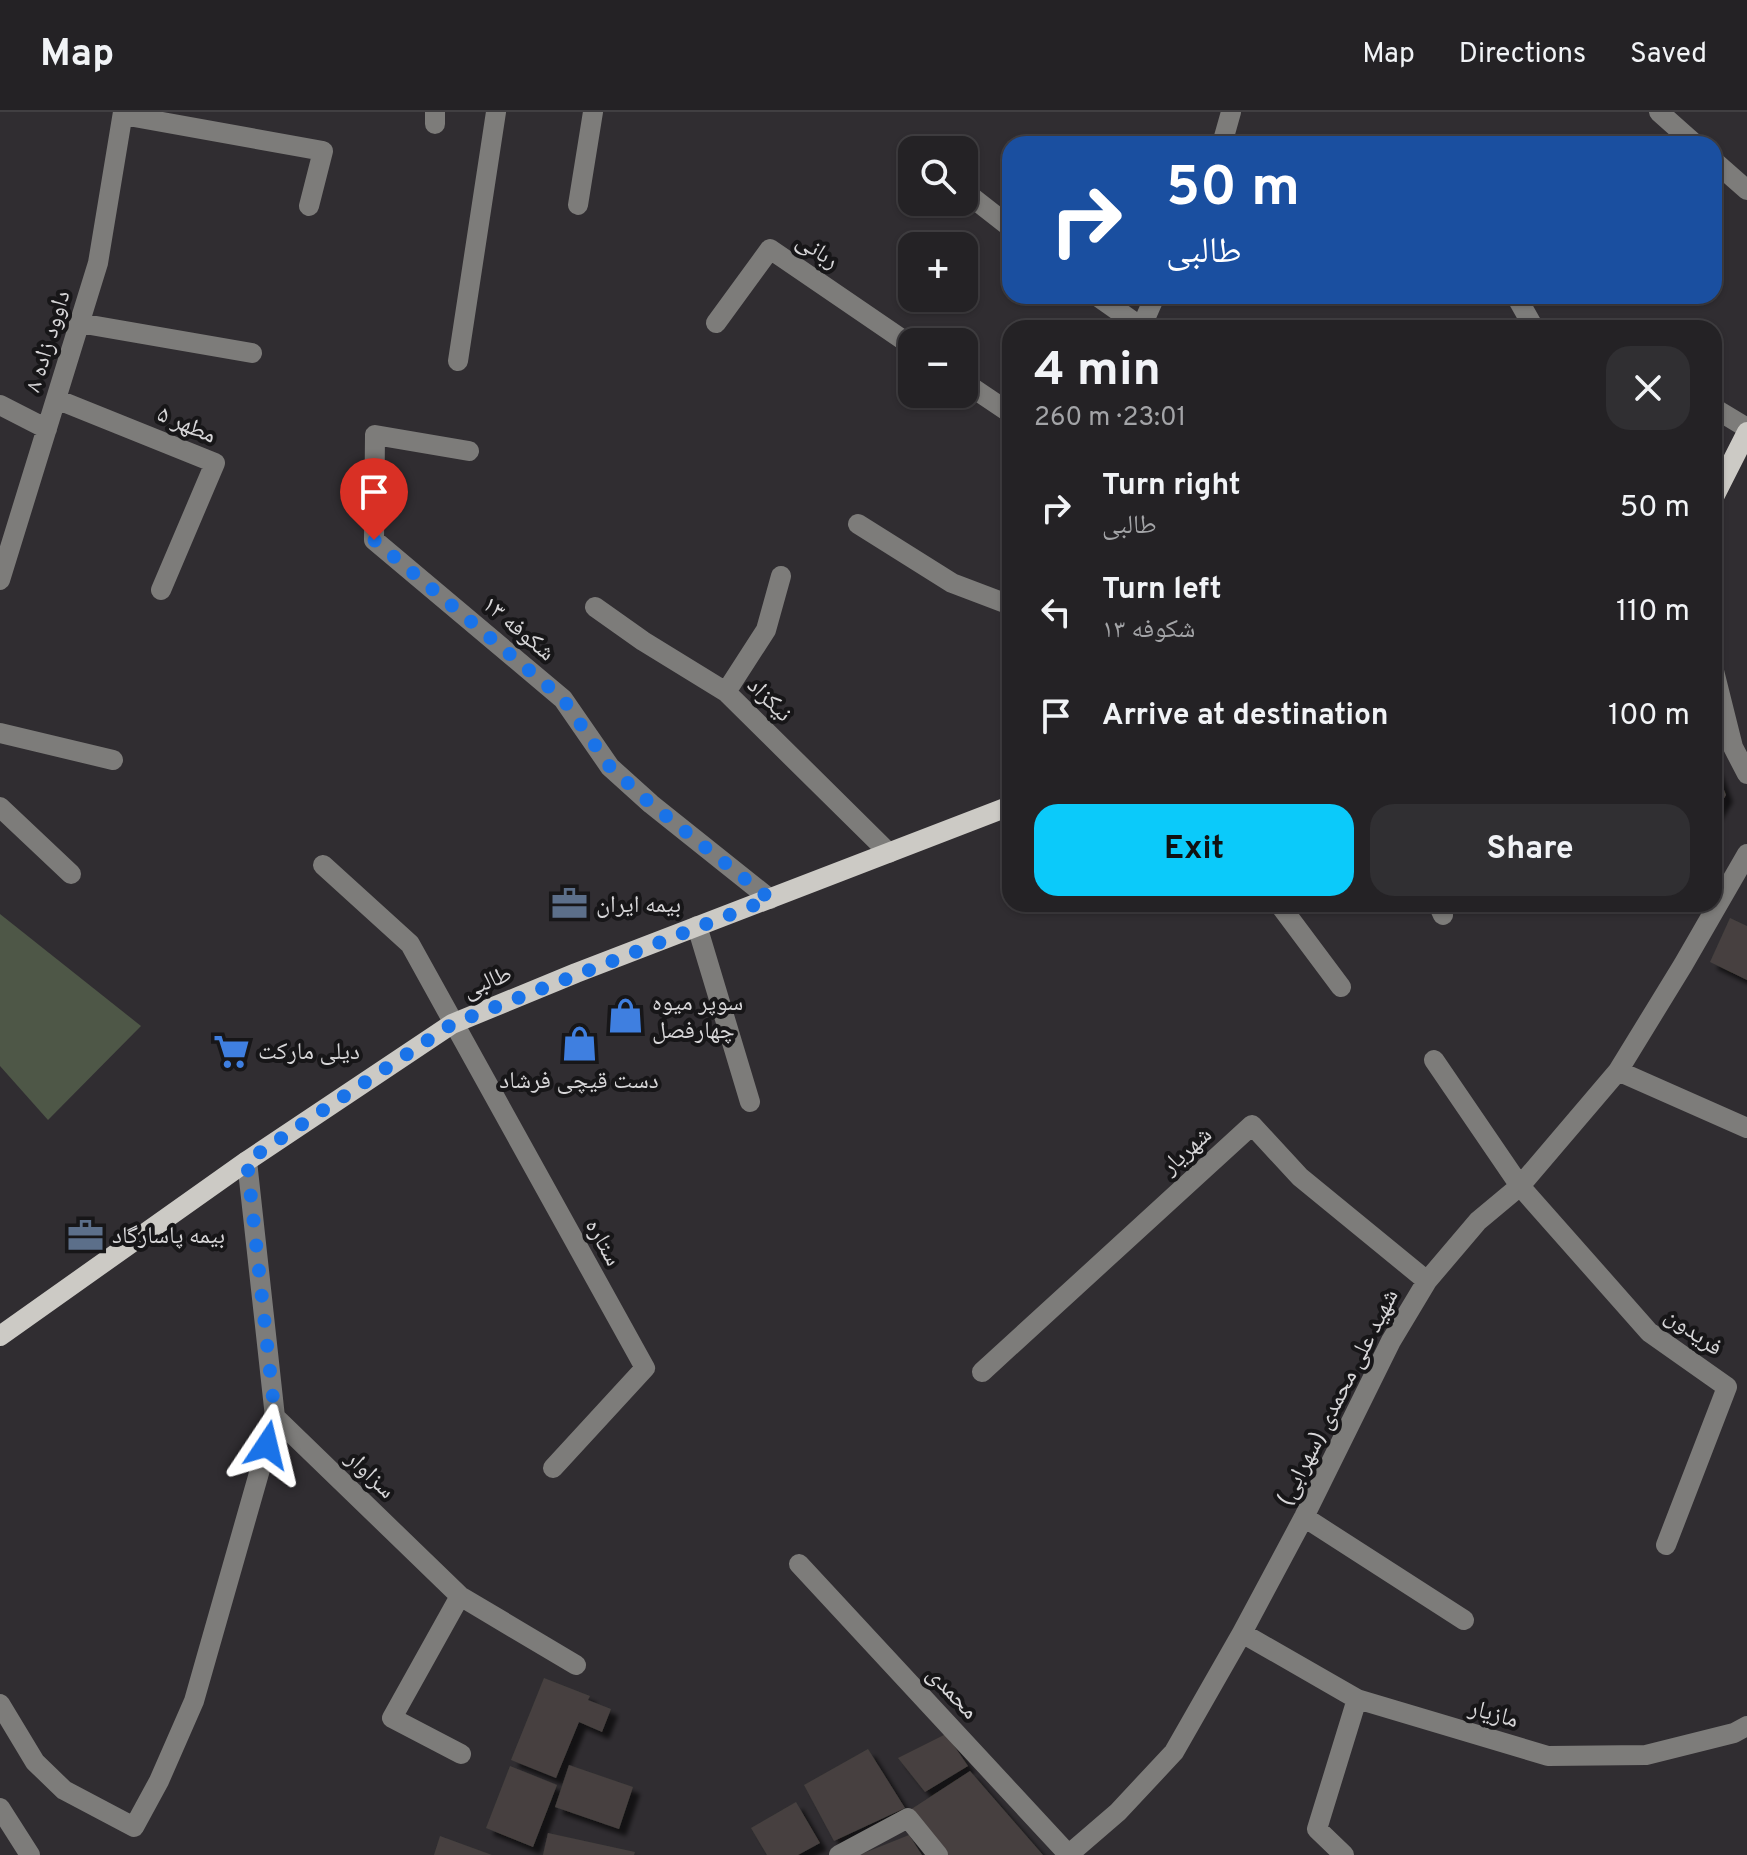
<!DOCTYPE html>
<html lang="en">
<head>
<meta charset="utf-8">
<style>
	body { margin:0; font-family:Overpass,"Noto Naskh Arabic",sans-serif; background:#302f32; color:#f1f3f6; height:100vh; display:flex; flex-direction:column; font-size:30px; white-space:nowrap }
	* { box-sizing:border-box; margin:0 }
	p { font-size:26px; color:#a3a4a7 }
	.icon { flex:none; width:44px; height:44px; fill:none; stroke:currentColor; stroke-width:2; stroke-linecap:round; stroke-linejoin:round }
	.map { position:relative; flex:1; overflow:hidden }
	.side { position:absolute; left:1002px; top:208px; width:720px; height:592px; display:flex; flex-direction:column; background:#242225; border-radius:24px; box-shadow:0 2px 6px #0004,0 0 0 2px #413f42 }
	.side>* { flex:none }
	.hud { position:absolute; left:1002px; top:24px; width:720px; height:168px; border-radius:24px; box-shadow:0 2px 6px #0004,0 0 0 2px #413f42; background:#1a4fa0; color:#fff; overflow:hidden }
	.buttons { position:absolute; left:898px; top:24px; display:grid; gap:16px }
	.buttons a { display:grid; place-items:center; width:80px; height:80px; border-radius:16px; background:#242225; box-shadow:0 2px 6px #0004,0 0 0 2px #413f42; font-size:40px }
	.pin { position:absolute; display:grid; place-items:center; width:68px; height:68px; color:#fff; margin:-82px -34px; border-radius:50% 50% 50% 0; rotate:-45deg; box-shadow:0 0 8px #0007 }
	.pin .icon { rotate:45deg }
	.me { position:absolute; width:88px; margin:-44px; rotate:10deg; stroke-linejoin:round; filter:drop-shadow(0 0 6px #0008) }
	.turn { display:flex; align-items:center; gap:28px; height:168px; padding:0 32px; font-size:36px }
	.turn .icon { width:104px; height:104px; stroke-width:2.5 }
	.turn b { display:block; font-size:56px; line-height:68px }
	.round { display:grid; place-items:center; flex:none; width:84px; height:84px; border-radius:24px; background:#302f32 }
	.overview { display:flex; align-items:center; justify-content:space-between; height:136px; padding:0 32px }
	h1 { font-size:48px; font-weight:700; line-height:60px }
	.cta { display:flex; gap:16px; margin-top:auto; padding:16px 32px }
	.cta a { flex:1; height:92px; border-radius:24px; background:#0bcafa; color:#111; font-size:32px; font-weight:700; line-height:92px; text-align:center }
	.cta a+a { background:#302f32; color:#f1f3f6 }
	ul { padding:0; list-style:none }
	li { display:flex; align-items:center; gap:24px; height:104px; padding:0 32px }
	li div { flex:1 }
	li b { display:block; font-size:30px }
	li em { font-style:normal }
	header { display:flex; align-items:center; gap:48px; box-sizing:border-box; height:112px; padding:0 40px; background:#242225; border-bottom:2px solid #413f42 }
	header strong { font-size:38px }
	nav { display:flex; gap:44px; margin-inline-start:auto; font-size:28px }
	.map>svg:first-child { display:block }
</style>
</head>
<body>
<header>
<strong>Map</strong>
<nav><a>Map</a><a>Directions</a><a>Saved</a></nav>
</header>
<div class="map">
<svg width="1747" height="1743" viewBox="0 0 1747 1743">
	<defs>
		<filter id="shadow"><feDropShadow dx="7" dy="7" stdDeviation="2" flood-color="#0009"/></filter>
	</defs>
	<rect width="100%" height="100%" fill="#302d31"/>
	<!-- green -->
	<path fill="#4e5747" d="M0 802 141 914 48 1008 0 954Z"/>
	<!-- building -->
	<path fill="#46413f" filter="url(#shadow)" d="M1714 652 1726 683 1714 703Z
		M1730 806 1747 814V868L1710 850Z
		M544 1566 590 1584 588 1588 611 1597 602 1620 579 1610 556 1666 511 1648Z
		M946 1622 968 1654 925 1680 898 1646Z
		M868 1637 905 1696 834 1729 804 1673Z
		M569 1653 633 1675 619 1717 555 1695Z
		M510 1654 557 1673 533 1735 486 1716Z
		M970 1659 1043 1743H947L910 1698Z
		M796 1690 820 1731 798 1743H767L751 1716Z
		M548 1721 635 1740 634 1743H543Z
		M909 1723 922 1743H859Z
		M440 1724 492 1743H434Z"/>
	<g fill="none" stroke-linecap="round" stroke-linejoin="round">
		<!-- minor -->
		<path stroke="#7d7c7a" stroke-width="20" d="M435 0V12
			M1659 0 1695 32
			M123 3 323 39 309 94
			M1222 32 1231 0
			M1714 49 1747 78
			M964 79 1010 115
			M578 93 593 0
			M1097 184 1141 215
			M1516 184 1534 216
			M79 211 252 241
			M716 211 770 137 912 234
			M1141 216 1155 184
			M458 249 496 0
			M964 270 1010 301
			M56 287 215 351 161 478
			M0 293 47 317
			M1714 296 1747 316
			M469 339 375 323 374 428 563 587 610 655 651 692 770 787
			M858 412 952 471 1010 493
			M0 468 98 151 123 0
			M595 495 643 529 726 580 889 741
			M1714 559 1733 635 1747 662
			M726 580 766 518 781 464
			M0 621 113 648
			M0 695 71 762
			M323 753 410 832 645 1256 553 1356
			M1279 792 1341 875
			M1438 792 1443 803
			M697 814 750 990
			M1434 948 1520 1074 1649 1220 1727 1275 1666 1433
			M1618 959 1747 1016
			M247 1049 275 1305 460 1484 392 1606 461 1642
			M982 1260 1252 1013 1300 1065 1427 1169
			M1304 1405 1464 1508
			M799 1452 1068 1742
			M460 1484 576 1553
			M1242 1521 1357 1587 1548 1644 1646 1643 1734 1621 1747 1614
			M0 1592 35 1650 64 1678 134 1715 159 1669 194 1589 275 1305
			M0 1696 30 1743
			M839 1743 908 1706 938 1743
			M1068 1743 1118 1700 1174 1640 1242 1521 1304 1405 1391 1229 1427 1169 1478 1109 1520 1074 1618 959 1683 853 1747 742
			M1344 1743 1317 1717 1357 1587"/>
		<!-- major -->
		<path stroke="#cccac5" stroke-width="20" d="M1714 385 1747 320
			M0 1224 247 1049 452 912 576 861 1010 694"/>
	</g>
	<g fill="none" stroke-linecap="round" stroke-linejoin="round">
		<!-- route -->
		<path stroke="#1a73e8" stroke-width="14" stroke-dasharray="0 25.2" d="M267 1333 275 1305 247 1049 452 912 770 787 651 692 610 655 563 587 374 428"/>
	</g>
	<!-- icons -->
	<defs>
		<symbol id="office-bare" viewBox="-9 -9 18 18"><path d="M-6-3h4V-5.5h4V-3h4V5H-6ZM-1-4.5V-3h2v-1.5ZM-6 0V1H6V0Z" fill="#5c6f8a" stroke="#171618" stroke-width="2.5" paint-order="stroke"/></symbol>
		<symbol id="shop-bare" viewBox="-9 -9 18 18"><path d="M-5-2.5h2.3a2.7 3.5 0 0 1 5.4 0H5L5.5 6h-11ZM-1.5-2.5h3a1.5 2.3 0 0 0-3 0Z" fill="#3f7fe0" stroke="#171618" stroke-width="2.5" paint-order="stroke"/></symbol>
		<symbol id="supermarket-bare" viewBox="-9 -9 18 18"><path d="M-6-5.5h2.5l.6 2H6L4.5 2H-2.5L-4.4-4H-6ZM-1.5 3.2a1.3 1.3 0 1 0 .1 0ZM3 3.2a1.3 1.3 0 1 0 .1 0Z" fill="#3f7fe0" stroke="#171618" stroke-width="2.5" paint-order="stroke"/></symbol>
	</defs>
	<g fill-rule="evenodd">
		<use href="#office-bare" x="544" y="766" width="51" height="51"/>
		<use href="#shop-bare" x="600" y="878" width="51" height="51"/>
		<use href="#shop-bare" x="554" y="906" width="51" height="51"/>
		<use href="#supermarket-bare" x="206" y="914" width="51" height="51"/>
		<use href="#office-bare" x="60" y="1098" width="51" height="51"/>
	</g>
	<g text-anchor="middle" stroke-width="8" stroke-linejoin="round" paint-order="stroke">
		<!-- street labels -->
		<g font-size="24" fill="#d7d6d8" stroke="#171618">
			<text transform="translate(818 138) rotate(34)" y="8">ربانی</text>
			<text transform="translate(47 229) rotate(-73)" y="8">داوود زاده ۸</text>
			<text transform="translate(187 312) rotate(23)" y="8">مطهر ۵</text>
			<text transform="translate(519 516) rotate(40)" y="8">شکوفه ۱۳</text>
			<text transform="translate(770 587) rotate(45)" y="8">نیکزاد</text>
			<text transform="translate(487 869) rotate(-22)" y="8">طالبی</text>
			<text transform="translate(1186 1038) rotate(-42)" y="8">شهریار</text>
			<text transform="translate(604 1130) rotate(61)" y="8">ستاره</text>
			<text transform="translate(1694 1219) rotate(36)" y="8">فریدون</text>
			<text transform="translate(1337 1285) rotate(-63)" y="8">شهید علی محمدی (سهرابی)</text>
			<text transform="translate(371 1362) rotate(44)" y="8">سزاوار</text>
			<text transform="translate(953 1580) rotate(47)" y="8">محمدی</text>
			<text transform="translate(1494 1601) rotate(16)" y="8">مازیار</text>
		</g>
		<!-- poi labels -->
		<g font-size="24" fill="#d7d6d8" stroke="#171618" text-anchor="start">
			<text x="596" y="800">بیمه ایران</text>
			<text x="652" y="898">سوپر میوه<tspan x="652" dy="28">چهارفصل</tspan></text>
			<text x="258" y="947">دیلی مارکت</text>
			<text x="579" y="976" text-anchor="middle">دست قیچی فرشاد</text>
			<text x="112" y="1131">بیمه پاسارگاد</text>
		</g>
	</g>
</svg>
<div class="buttons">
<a><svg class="icon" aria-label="search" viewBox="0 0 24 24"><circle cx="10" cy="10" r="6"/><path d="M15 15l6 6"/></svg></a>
<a>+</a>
<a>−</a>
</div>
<div class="pin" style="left:374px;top:428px;background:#d93025"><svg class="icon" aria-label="arrive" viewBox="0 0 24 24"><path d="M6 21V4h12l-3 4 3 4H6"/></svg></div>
<svg class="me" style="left:267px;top:1333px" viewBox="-20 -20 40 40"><path d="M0-17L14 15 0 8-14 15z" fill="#1a73e8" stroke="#fff" stroke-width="4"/></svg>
<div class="hud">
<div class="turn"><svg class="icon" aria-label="right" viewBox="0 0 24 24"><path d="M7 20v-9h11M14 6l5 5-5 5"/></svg><div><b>50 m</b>طالبی</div></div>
</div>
<section class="side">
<div class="overview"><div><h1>4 min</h1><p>260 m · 23:01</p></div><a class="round"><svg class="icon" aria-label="close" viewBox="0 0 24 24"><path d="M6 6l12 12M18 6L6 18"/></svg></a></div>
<ul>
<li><svg class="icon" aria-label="right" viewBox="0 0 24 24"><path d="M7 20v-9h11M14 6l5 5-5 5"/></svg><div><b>Turn right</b><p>طالبی</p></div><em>50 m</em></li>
<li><svg class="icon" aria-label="left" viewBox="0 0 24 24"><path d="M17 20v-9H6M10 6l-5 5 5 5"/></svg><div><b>Turn left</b><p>شکوفه ۱۳</p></div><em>110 m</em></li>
<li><svg class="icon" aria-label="arrive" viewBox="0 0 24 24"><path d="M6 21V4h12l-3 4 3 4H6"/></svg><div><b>Arrive at destination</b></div><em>100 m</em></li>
</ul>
<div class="cta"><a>Exit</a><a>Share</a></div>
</section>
</div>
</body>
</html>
